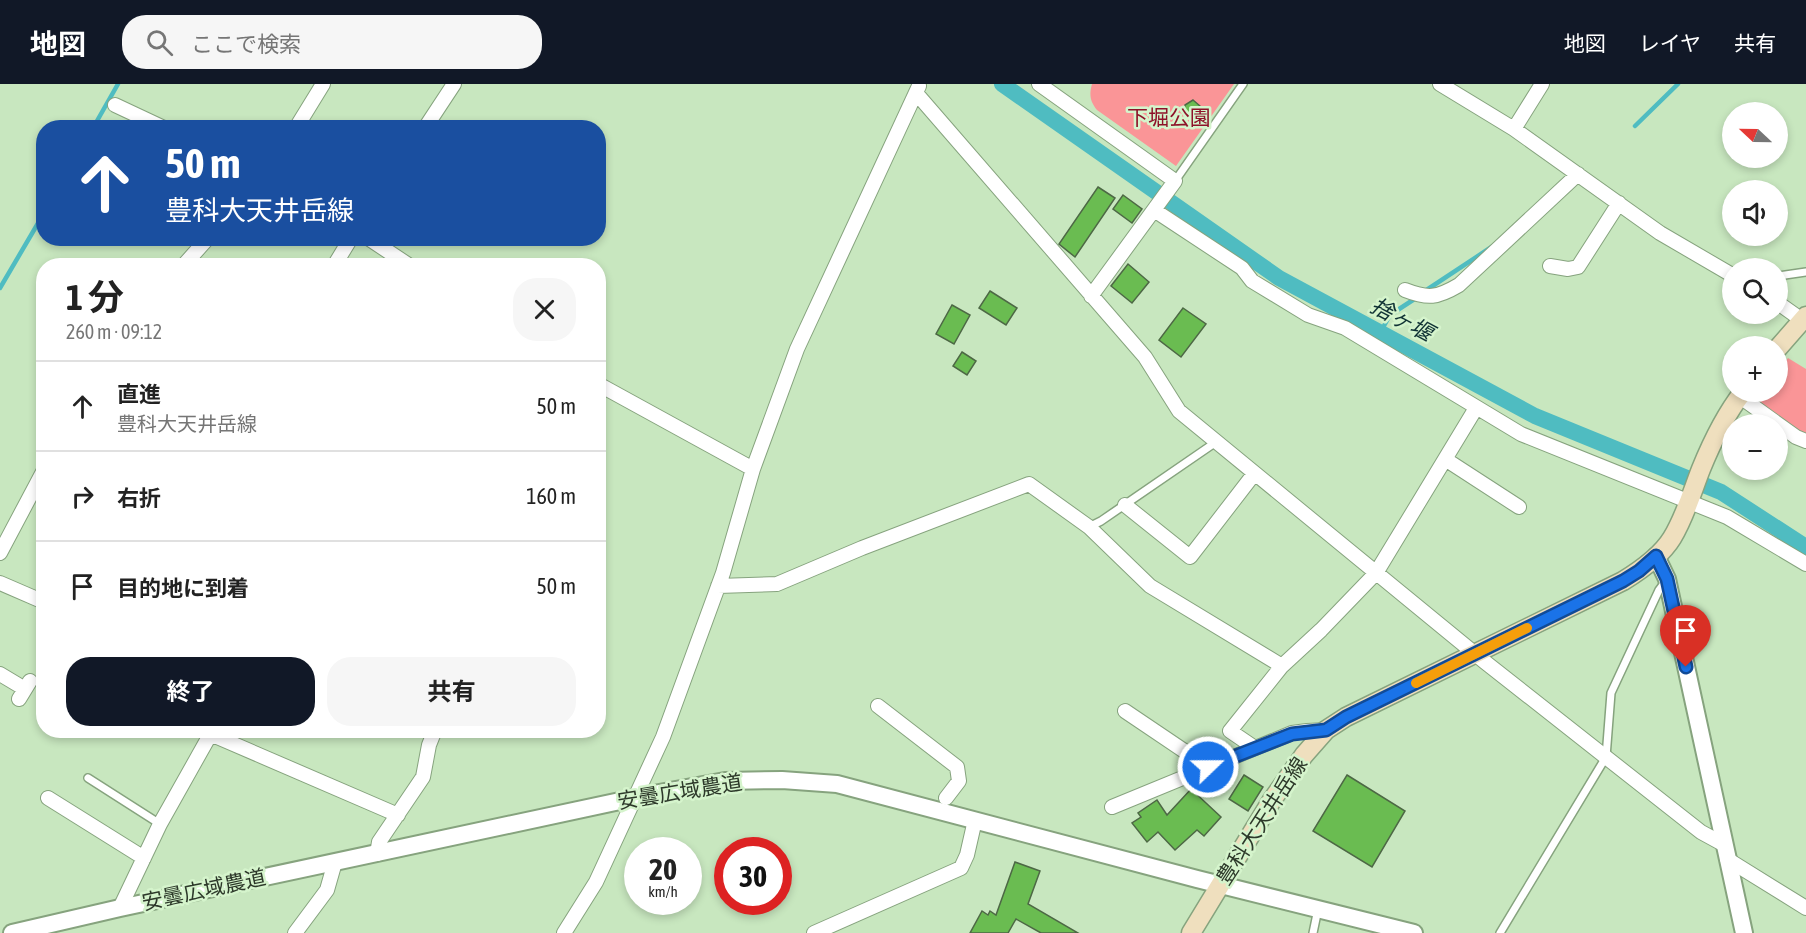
<!DOCTYPE html>
<html lang="ja">
<head>
<meta charset="utf-8">
<style>
	body { margin:0; font-family:"Asap Condensed","Noto Sans JP",sans-serif; background:#f6f6f6; color:#222; height:100vh; display:flex; flex-direction:column; font-size:22px; white-space:nowrap }
	* { box-sizing:border-box; margin:0 }
	p { font-size:20px; color:#767676 }
	.icon { flex:none; width:33px; height:33px; fill:none; stroke:currentColor; stroke-width:2; stroke-linecap:round; stroke-linejoin:round }
	.map { position:relative; flex:1; overflow:hidden }
	.drawer { position:absolute; left:36px; top:174px; width:570px; height:480px; display:flex; flex-direction:column; background:#fff; border-radius:24px; box-shadow:0 3px 9px #0003 }
	.drawer>* { flex:none }
	.guide { position:absolute; left:36px; top:36px; width:570px; height:126px; border-radius:24px; box-shadow:0 3px 9px #0003; background:#1a4fa0; color:#fff; overflow:hidden }
	.needle { width:39px; rotate:292deg }
	.tools { position:absolute; left:1722px; top:18px; display:grid; gap:12px }
	.tools a { display:grid; place-items:center; width:66px; height:66px; border-radius:50%; background:#fff; box-shadow:0 3px 9px #0003; font-size:30px }
	.speed { position:absolute; left:624px; top:753px; display:flex; gap:12px; font-size:30px; font-weight:700; text-align:center }
	.speed>* { display:grid; place-content:center; width:78px; height:78px; border-radius:50%; background:#fff; box-shadow:0 3px 9px #0003; line-height:1 }
	.speed small { font-size:15px; font-weight:400 }
	.speed .limit { border:9px solid #d22; background:#fff; color:#111 }
	.pin { position:absolute; display:grid; place-items:center; width:51px; height:51px; color:#fff; margin:-62px -26px; border-radius:50% 50% 50% 0; rotate:-45deg; box-shadow:0 0 6px #0007 }
	.pin .icon { rotate:45deg }
	.me { position:absolute; width:66px; margin:-33px; rotate:68deg; stroke-linejoin:round; filter:drop-shadow(0 0 4px #0008) }
	.turn { display:flex; align-items:center; gap:21px; height:126px; padding:0 30px; font-size:27px }
	.turn .icon { width:78px; height:78px; stroke-width:2.5 }
	.turn b { display:block; font-size:42px; line-height:51px }
	.round { display:grid; place-items:center; flex:none; width:63px; height:63px; border-radius:24px; background:#f6f6f6 }
	.headline { display:flex; align-items:center; justify-content:space-between; height:102px; padding:0 30px }
	h1 { font-size:36px; font-weight:700; line-height:45px }
	.button { display:flex; gap:12px; margin-top:auto; padding:12px 30px }
	.button a { flex:1; height:69px; border-radius:24px; background:#111827; color:#fff; font-size:24px; font-weight:700; line-height:69px; text-align:center }
	.button a+a { background:#f6f6f6; color:#222 }
	ul { padding:0; list-style:none }
	li { display:flex; align-items:center; gap:18px; height:90px; padding:0 30px; border-top:2px solid #e0e0e0 }
	li div { flex:1 }
	li b { display:block; font-size:22px }
	li em { font-style:normal }
	header { display:flex; align-items:center; gap:36px; box-sizing:border-box; height:84px; padding:0 30px; background:#111827; color:#fff }
	header strong { font-size:28px }
	nav { display:flex; gap:33px; margin-inline-start:auto; font-size:21px }
	.search { width:420px; height:54px; background:#f6f6f6; display:flex; align-items:center; gap:15px; box-sizing:border-box; padding:0 21px; border-radius:24px; color:#767676; font-size:22px }
	.map>svg:first-child { display:block }
</style>
</head>
<body>
<header>
<strong>地図</strong>
<div class="search"><svg class="icon" aria-label="search" viewBox="0 0 24 24"><circle cx="10" cy="10" r="6"/><path d="M15 15l6 6"/></svg>ここで検索</div>
<nav><a>地図</a><a>レイヤ</a><a>共有</a></nav>
</header>
<div class="map">
<svg width="1806" height="849" viewBox="0 0 1806 849">
	<rect width="100%" height="100%" fill="#c8e7bf"/>
	<!-- green -->
	<path fill="#fa9597" d="M1092 0H1234L1176 82 1097 26C1090 17 1089 11 1092 0Z
		M1788 274 1806 285V351L1797 348 1755 316 1762 308H1778V287Z"/>
	<g fill="none" stroke-linecap="round" stroke-linejoin="round">
		<!-- stream -->
		<path stroke="#4fbcc1" stroke-width="4.5" d="M1635 42 1678 0
			M93 44 118 0
			M0 204 44 129
			M1425 207 1493 162
			M1380 249 1390 231 1416 214"/>
		<!-- canal -->
		<path stroke="#4fbcc1" stroke-width="16" d="M1002 0 1279 194 1535 332 1721 408 1806 463"/>
	</g>
	<!-- building -->
	<path fill="#6abc51" stroke="#4d6845" stroke-width="1.5" d="M1193 16 1200 22V30L1191 34 1184 29 1185 21Z
		M1098 103 1115 114 1075 173 1059 160Z
		M1123 111 1142 125 1132 139 1113 125Z
		M1128 180 1149 198 1132 219 1111 202Z
		M990 207 1017 224 1006 241 979 224Z
		M952 221 970 231 954 260 936 250Z
		M1183 224 1206 240 1181 273 1159 256Z
		M962 268 976 277 967 291 953 282Z
		M1244 691 1263 703 1248 727 1229 715Z
		M1347 691 1405 727 1372 783 1313 747Z
		M1191 705 1221 733 1204 752 1197 746 1175 766 1158 748 1147 758 1132 739 1141 733 1138 729 1157 716 1167 731Z
		M1015 778 1040 787 1028 820 1078 849H1041L1016 835 1008 849H970L982 827 988 831 990 827 996 831Z"/>
	<g fill="none" stroke-linecap="round" stroke-linejoin="round">
		<defs>
			<path id="service" d="M1175 97 1243 0
				M1778 192 1806 188
				M1089 443 1101 437 1216 358
				M88 694 160 740
				M1313 849 1318 825
				M1500 849 1606 673 1611 609 1659 506 1665 498"/>
			<path id="minor" d="M1039 0 1175 97 1091 212
				M1440 0 1514 45 1660 149 1732 191
				M916 9 1145 273 1179 327 1485 578 1701 748 1723 760
				M115 21 164 44
				M296 44 323 0
				M425 44 454 0
				M1514 45 1542 0
				M1154 126 1242 184 1252 197 1308 231 1345 244 1521 350 1727 433 1806 480
				M368 154 410 182
				M183 182 208 154
				M334 182 351 154
				M1550 182 1568 185 1578 183 1619 119
				M1405 206C1428 215 1437 214 1459 201L1578 90
				M1778 219 1802 236
				M598 300 753 385
				M1739 312 1796 353 1806 357
				M1445 375 1519 423
				M1125 421 1190 473 1254 390
				M0 469 44 386
				M0 499 44 518
				M718 502 777 500 862 464 1029 400 1089 443 1150 502 1282 582
				M0 590 25 605
				M19 615 30 597
				M878 622 957 683 959 697 946 714
				M1125 627 1208 683
				M201 646 398 731
				M1255 664 1230 647 1282 582 1321 546 1376 489 1476 324
				M48 714 144 774
				M1112 723 1292 649 1307 647 1326 646
				M377 770 379 758 423 693 429 661 435 646
				M1727 775 1806 824
				M120 824 160 740 210 651
				M295 849 327 806 335 778
				M564 849 596 798 663 653 723 489 753 385 797 265 919 2
				M814 849 961 784 967 771 975 736"/>
			<path id="tertiary" d="M1656 472 1667 495 1744 849
				M12 849 120 824 648 711 725 697 782 696 837 700 1197 795 1414 849"/>
			<path id="secondary" d="M1778 264 1806 232
				M1191 849 1272 716 1304 671 1326 646 1346 633 1623 497C1641 486 1661 472 1672 454 1685 433 1692 408 1701 385 1712 358 1725 331 1743 308"/>
		</defs>
		<!-- service casing -->
		<use href="#service" stroke="#86a37e" stroke-width="10"/>
		<!-- minor casing -->
		<use href="#minor" stroke="#86a37e" stroke-width="16"/>
		<!-- tertiary casing -->
		<use href="#tertiary" stroke="#86a37e" stroke-width="20"/>
		<!-- secondary casing -->
		<use href="#secondary" stroke="#86a37e" stroke-width="21"/>
		<!-- service -->
		<use href="#service" stroke="#fff" stroke-width="7"/>
		<!-- minor -->
		<use href="#minor" stroke="#fff" stroke-width="14"/>
		<!-- tertiary -->
		<use href="#tertiary" stroke="#fff" stroke-width="16"/>
		<!-- secondary -->
		<use href="#secondary" stroke="#efdfbe" stroke-width="18"/>
	</g>
	<g fill="none" stroke-linecap="round" stroke-linejoin="round">
		<defs>
			<path id="route" d="M1208 683 1292 650 1326 646 1346 633 1623 497 1639 487 1656 472 1667 495 1686 583"/>
		</defs>
		<!-- route casing -->
		<use href="#route" stroke="#114b97" stroke-width="15"/>
		<!-- route -->
		<use href="#route" stroke="#1a73e8" stroke-width="10"/>
		<!-- slow -->
		<path stroke="#f59e0b" stroke-width="10" d="M1416 599 1527 544"/>
	</g>
	<g text-anchor="middle" stroke-width="5" stroke-linejoin="round" paint-order="stroke">
		<!-- park labels -->
		<g font-size="21" fill="#8e1229" stroke="#d5f4cc">
			<text x="1169" y="41">下堀公園</text>
		</g>
		<!-- street labels -->
		<g font-size="21" fill="#2d392a" stroke="#d5f4cc">
			<text transform="translate(680 708) rotate(-9)" y="7">安曇広域農道</text>
			<text transform="translate(1262 737) rotate(-57)" y="7">豊科大天井岳線</text>
			<text transform="translate(204 806) rotate(-12)" y="7">安曇広域農道</text>
		</g>
		<!-- water labels -->
		<g font-size="22" font-style="italic" fill="#103234" stroke="#d5f4cc">
			<text transform="translate(1402 235) rotate(28)" y="8">捨ヶ堰</text>
		</g>
	</g>
</svg>
<div class="tools">
<a><svg class="needle" viewBox="-14 -14 28 28"><path d="M0-13l5 13h-10z" fill="#e53935"/><path d="M0 13l5-13h-10z" fill="#767676"/></svg></a>
<a><svg class="icon" aria-label="sound" viewBox="0 0 24 24"><path d="M4 9h4l5-4v14l-5-4H4zM17 9q2 3 0 6"/></svg></a>
<a><svg class="icon" aria-label="search" viewBox="0 0 24 24"><circle cx="10" cy="10" r="6"/><path d="M15 15l6 6"/></svg></a>
<a>+</a>
<a>−</a>
</div>
<div class="speed"><div>20<small>km/h</small></div><div class="limit">30</div></div>
<div class="pin" style="left:1686px;top:583px;background:#d93025"><svg class="icon" aria-label="arrive" viewBox="0 0 24 24"><path d="M6 21V4h12l-3 4 3 4H6"/></svg></div>
<svg class="me" style="left:1208px;top:683px" viewBox="-20 -20 40 40"><circle r="17" fill="#1a73e8" stroke="#fff" stroke-width="3"/><path d="M0-11L8 9 0 5-8 9z" fill="#fff"/></svg>
<div class="guide">
<div class="turn"><svg class="icon" aria-label="ahead" viewBox="0 0 24 24"><path d="M12 20V5M6 11l6-6 6 6"/></svg><div><b>50 m</b>豊科大天井岳線</div></div>
</div>
<section class="drawer">
<div class="headline"><div><h1>1 分</h1><p>260 m · 09:12</p></div><a class="round"><svg class="icon" aria-label="close" viewBox="0 0 24 24"><path d="M6 6l12 12M18 6L6 18"/></svg></a></div>
<ul>
<li><svg class="icon" aria-label="ahead" viewBox="0 0 24 24"><path d="M12 20V5M6 11l6-6 6 6"/></svg><div><b>直進</b><p>豊科大天井岳線</p></div><em>50 m</em></li>
<li><svg class="icon" aria-label="right" viewBox="0 0 24 24"><path d="M7 20v-9h11M14 6l5 5-5 5"/></svg><div><b>右折</b></div><em>160 m</em></li>
<li><svg class="icon" aria-label="arrive" viewBox="0 0 24 24"><path d="M6 21V4h12l-3 4 3 4H6"/></svg><div><b>目的地に到着</b></div><em>50 m</em></li>
</ul>
<div class="button"><a>終了</a><a>共有</a></div>
</section>
</div>
</body>
</html>
